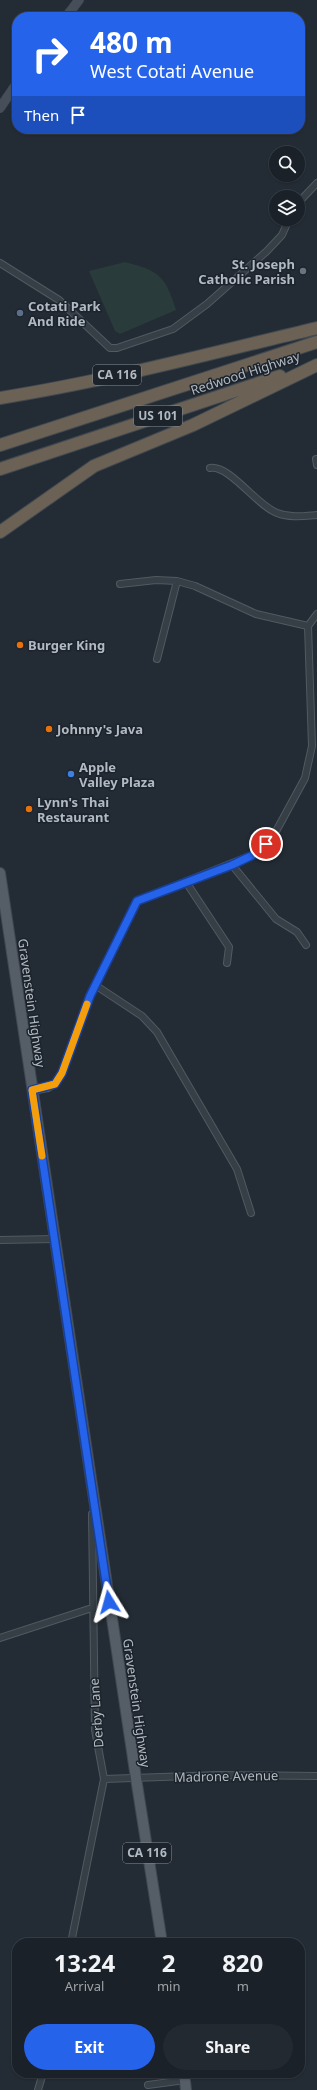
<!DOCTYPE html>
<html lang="en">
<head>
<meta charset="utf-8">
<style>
	body { margin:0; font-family:"Noto Sans",sans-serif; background:#232930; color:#f1f3f6; height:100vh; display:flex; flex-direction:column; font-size:15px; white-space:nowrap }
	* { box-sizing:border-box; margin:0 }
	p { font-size:13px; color:#9fa3a8 }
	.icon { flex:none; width:22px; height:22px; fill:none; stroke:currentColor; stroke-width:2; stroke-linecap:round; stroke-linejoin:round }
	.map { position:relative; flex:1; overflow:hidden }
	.sheet { position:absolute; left:12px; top:1938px; width:293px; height:140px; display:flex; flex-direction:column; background:#1a2128; border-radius:16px; box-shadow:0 1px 3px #0004,0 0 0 1px #383e45 }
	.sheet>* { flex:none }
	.guide { position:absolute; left:12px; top:12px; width:293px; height:122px; border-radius:16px; box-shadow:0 1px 3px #0004,0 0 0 1px #383e45; background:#2563eb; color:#fff; overflow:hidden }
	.tools { position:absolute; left:269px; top:146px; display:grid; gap:8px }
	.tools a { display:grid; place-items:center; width:36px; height:36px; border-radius:50%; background:#1a2128; box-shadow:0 1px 3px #0004,0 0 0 1px #383e45; font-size:20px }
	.pin { position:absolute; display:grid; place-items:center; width:34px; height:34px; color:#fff; margin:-17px; border:2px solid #fff; border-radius:50%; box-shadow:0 1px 4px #0007 }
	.me { position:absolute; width:44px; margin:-22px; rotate:352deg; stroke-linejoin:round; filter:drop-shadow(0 0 3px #0008) }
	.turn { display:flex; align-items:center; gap:14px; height:84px; padding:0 12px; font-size:18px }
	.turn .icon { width:52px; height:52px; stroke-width:2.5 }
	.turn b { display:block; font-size:28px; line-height:34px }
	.then { display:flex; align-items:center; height:38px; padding:0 12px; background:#0003; gap:8px; font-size:15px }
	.eta { display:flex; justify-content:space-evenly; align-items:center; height:68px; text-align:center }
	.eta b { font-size:24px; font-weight:700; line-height:28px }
	.cta { display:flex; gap:8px; margin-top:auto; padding:8px 12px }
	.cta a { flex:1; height:46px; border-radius:24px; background:#2563eb; color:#fff; font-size:16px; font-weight:700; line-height:46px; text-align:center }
	.cta a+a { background:#232930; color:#f1f3f6 }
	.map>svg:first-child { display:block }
</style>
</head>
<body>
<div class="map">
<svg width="317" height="2090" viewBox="0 0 317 2090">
	<rect width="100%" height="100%" fill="#232c35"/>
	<!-- green -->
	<path fill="#293b3a" d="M125 262C160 271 165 276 176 310L120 334 115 331 89 271Z"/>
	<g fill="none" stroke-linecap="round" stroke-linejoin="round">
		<defs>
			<path id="minor" d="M298 203 317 183
				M0 263 59 300 110 348H117L173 329 207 304 267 251 282 235 289 219
				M316 459 317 465
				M210 468C230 465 256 505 277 513 290 518 304 516 317 515
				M120 584 156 580 177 581 195 586 256 614 308 626
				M157 659 177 581
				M232 865 276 919 297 932 306 945
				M186 882 229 947 227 963
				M95 985 142 1016 157 1032 237 1169 251 1213
				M32 1091 48 1088 55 1084 62 1073 90 996 137 901 255 854 274 835 305 778 312 746 308 626 317 614
				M0 1240 55 1239
				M0 1638 92 1608
				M104 1779 219 1775 317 1776
				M71 1943 104 1779 95 1730 92 1514
				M148 2085 185 2080
				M38 2090 43 2073"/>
			<path id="secondary" d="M66 17 79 0
				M0 108 17 83"/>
			<path id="primary" d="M0 873 136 1778 162 1943
				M184 2073 186 2090"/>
			<path id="motorway" d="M0 398C107 381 212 353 317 328
				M0 445 317 342
				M0 469 280 376
				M0 532 94 466 193 425 317 365"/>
		</defs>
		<!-- minor casing -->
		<use href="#minor" stroke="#515961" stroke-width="8"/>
		<!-- secondary casing -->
		<use href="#secondary" stroke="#404750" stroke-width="10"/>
		<!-- primary casing -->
		<use href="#primary" stroke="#404750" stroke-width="12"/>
		<!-- motorway casing -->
		<use href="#motorway" stroke="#414951" stroke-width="14"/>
		<!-- minor -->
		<use href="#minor" stroke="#363e46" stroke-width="6"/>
		<!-- secondary -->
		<use href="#secondary" stroke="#454e59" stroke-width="9"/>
		<!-- primary -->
		<use href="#primary" stroke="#555d66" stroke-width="10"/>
		<!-- motorway -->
		<use href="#motorway" stroke="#6b6154" stroke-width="12"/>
	</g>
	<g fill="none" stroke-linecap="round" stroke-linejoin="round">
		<defs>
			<path id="route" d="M109 1602 32 1090 55 1084 62 1073 90 996 137 901 232 865 255 854 266 844"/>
		</defs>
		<!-- route casing -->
		<use href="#route" stroke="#184099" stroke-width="10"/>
		<!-- route -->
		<use href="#route" stroke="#2563eb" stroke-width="7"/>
		<!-- slow -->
		<path stroke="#f59e0b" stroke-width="7" d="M42 1156 32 1090 55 1084 62 1073 87 1004"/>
	</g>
	<!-- markers -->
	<circle fill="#6b7280" stroke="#1c232b" stroke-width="1.5" cx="303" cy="271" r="4"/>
	<circle fill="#5c6f8a" stroke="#1c232b" stroke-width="1.5" cx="20" cy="313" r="4"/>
	<g fill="#e8710a" stroke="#1c232b" stroke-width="1.5">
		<circle cx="20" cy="645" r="4"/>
		<circle cx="49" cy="729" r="4"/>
		<circle cx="29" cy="809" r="4"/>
	</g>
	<circle fill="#3f7fe0" stroke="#1c232b" stroke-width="1.5" cx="71" cy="774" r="4"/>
	<g text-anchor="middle" stroke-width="3" stroke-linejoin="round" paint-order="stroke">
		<!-- shield labels -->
		<g fill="#1c232b" stroke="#848c95" stroke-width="1">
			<rect x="93" y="365" width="48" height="20" rx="3"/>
			<rect x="134" y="406" width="48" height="20" rx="3"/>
			<rect x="123" y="1843" width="48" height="20" rx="3"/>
		</g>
		<g font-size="12" font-weight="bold" fill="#b1b9c3">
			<text x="117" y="379">CA 116</text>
			<text x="158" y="420">US 101</text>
			<text x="147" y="1857">CA 116</text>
		</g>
		<!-- poi labels -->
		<g font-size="13" font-weight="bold" fill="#b1b9c3" stroke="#1c232b" text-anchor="start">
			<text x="295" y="269" text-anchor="end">St. Joseph<tspan x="295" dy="15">Catholic Parish</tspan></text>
			<text x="28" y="311">Cotati Park<tspan x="28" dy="15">And Ride</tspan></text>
			<text x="28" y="650">Burger King</text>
			<text x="57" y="734">Johnny's Java</text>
			<text x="79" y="772">Apple<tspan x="79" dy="15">Valley Plaza</tspan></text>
			<text x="37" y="807">Lynn's Thai<tspan x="37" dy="15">Restaurant</tspan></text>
		</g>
		<!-- street labels -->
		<g font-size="13" fill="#b1b9c3" stroke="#1c232b">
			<text transform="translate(245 373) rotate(-18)" y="5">Redwood Highway</text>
			<text transform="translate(32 1003) rotate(82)" y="5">Gravenstein Highway</text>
			<text transform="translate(137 1703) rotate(82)" y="5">Gravenstein Highway</text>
			<text transform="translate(96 1713) rotate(-94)" y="5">Derby Lane</text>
			<text transform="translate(226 1776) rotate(-1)" y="5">Madrone Avenue</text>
		</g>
	</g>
</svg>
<div class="tools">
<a><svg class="icon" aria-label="search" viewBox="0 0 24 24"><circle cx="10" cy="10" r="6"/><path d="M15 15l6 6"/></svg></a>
<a><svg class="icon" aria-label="layers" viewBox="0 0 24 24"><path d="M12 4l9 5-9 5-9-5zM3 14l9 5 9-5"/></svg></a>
</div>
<div class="pin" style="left:266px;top:844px;background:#d93025"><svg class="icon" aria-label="arrive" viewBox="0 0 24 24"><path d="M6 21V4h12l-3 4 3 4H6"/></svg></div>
<svg class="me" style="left:109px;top:1602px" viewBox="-20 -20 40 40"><path d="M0-17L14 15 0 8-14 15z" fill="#2563eb" stroke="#fff" stroke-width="4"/></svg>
<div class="guide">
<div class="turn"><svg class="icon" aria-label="right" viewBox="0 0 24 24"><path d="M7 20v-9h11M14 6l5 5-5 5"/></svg><div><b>480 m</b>West Cotati Avenue</div></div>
<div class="then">Then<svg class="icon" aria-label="arrive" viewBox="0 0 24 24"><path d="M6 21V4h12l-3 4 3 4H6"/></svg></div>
</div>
<section class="sheet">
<div class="eta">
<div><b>13:24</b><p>Arrival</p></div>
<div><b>2</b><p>min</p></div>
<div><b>820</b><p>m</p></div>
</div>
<div class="cta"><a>Exit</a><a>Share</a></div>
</section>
</div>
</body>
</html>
